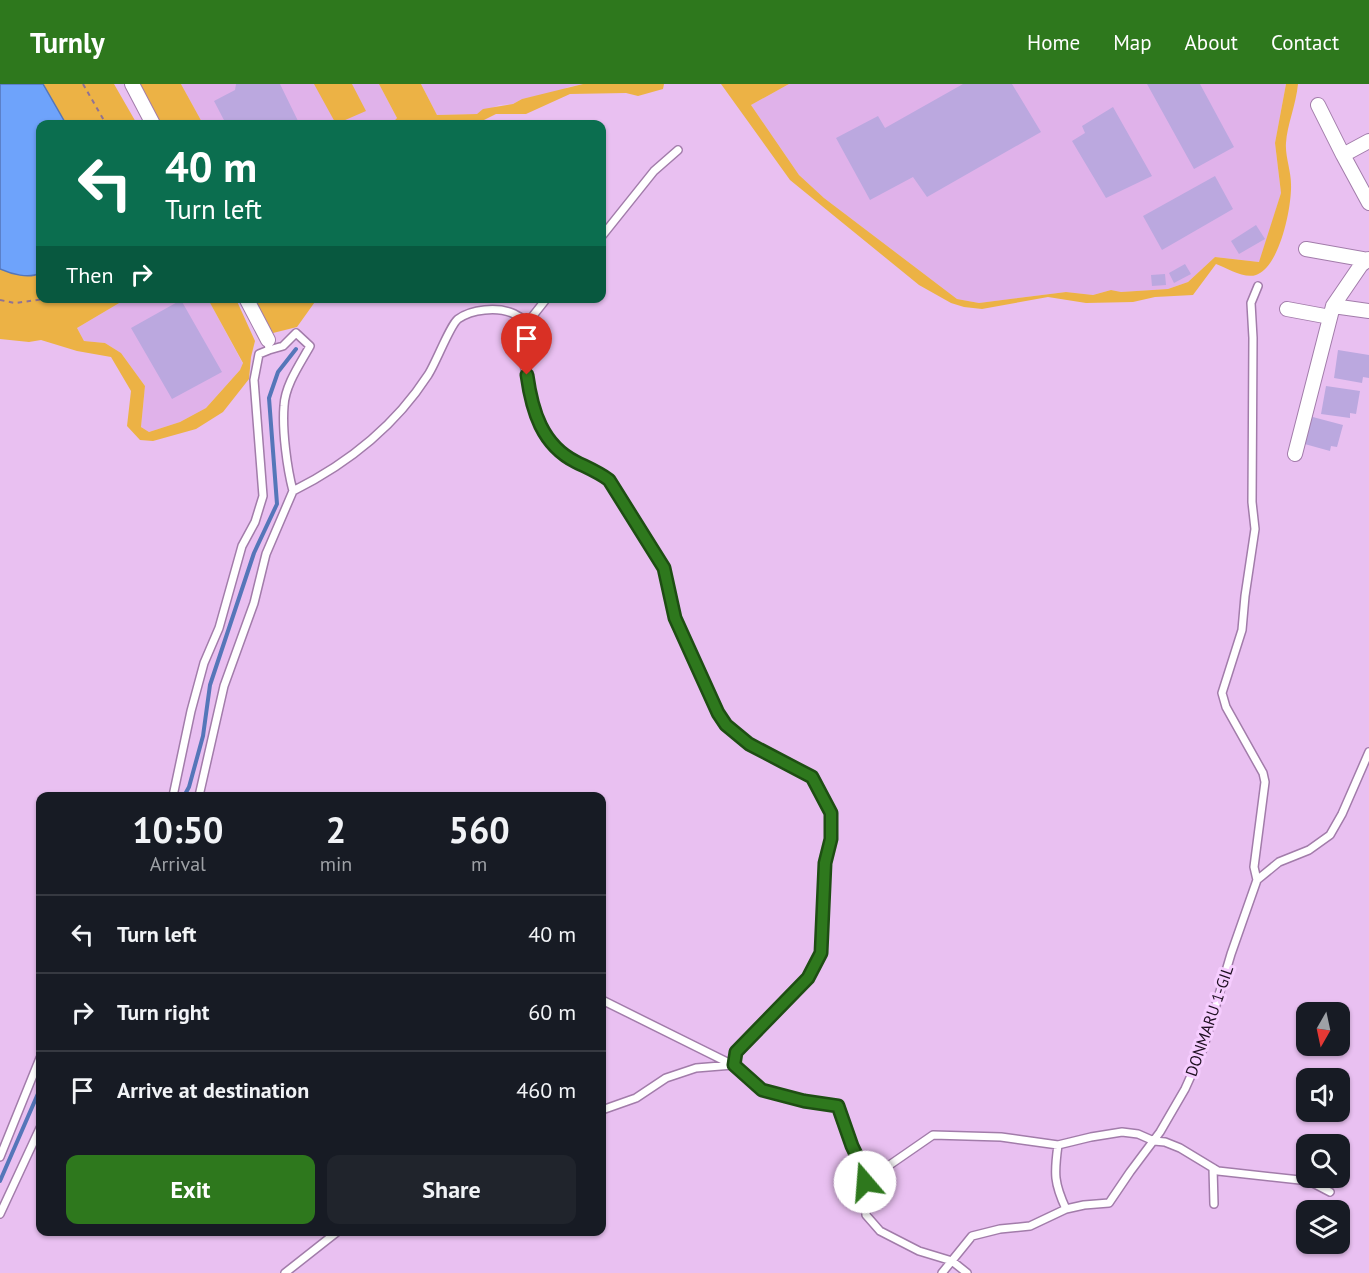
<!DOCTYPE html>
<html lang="en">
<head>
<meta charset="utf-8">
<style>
	body { margin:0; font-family:"PT Sans",sans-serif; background:#20242c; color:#f1f3f6; height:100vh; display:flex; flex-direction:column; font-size:22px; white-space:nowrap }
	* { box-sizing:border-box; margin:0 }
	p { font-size:20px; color:#9ea1a6 }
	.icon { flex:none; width:33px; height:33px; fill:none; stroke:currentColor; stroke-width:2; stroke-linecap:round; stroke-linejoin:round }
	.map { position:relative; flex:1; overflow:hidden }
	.details { position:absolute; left:36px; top:708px; width:570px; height:444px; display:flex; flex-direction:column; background:#171b24; border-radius:12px; box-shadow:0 2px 4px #0004 }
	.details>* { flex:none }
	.hud { position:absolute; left:36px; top:36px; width:570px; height:183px; border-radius:12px; box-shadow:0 2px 4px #0004; background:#0b6e4f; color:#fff; overflow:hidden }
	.needle { width:39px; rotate:189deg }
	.buttons { position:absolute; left:1296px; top:918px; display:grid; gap:12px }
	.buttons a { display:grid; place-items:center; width:54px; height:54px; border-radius:12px; background:#171b24; box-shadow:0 2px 4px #0004; font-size:30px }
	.pin { position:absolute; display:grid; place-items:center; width:51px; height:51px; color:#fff; margin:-62px -26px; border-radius:50% 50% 50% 0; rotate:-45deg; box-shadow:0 0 6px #0007 }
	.pin .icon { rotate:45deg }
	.me { position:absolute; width:66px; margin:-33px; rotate:342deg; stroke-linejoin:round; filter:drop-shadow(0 0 4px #0008) }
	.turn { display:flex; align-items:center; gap:21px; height:126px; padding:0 30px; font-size:27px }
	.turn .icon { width:78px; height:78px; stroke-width:2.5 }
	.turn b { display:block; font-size:42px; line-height:51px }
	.then { display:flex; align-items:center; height:57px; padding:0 30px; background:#0003; gap:12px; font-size:22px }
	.eta { display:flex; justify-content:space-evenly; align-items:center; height:102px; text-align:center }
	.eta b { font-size:36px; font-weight:800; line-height:42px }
	.cta { display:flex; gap:12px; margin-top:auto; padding:12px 30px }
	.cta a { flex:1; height:69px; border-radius:12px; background:#2e781d; color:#fff; font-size:24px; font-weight:800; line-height:69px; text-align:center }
	.cta a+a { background:#20242c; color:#f1f3f6 }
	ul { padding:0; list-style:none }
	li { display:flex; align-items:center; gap:18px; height:78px; padding:0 30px; border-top:2px solid #363941 }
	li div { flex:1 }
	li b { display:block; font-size:22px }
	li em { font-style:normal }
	header { display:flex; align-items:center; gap:36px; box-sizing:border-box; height:84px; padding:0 30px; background:#2e781d; color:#fff }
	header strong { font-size:28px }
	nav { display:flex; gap:33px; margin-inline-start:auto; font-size:21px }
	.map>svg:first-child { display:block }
</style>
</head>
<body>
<header>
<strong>Turnly</strong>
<nav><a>Home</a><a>Map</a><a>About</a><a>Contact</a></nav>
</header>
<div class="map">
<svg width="1369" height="1189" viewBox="0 0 1369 1189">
	<rect width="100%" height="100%" fill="#e9c0f1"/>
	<!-- built -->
	<path fill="#e0b2ea" d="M181 0H379L397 34 391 40H203Z
		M421 0H606H583L568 3 561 7 522 15 513 20 499 21 478 30 437 31Z
		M789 0H1286L1275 59 1281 109 1260 178 1215 173 1188 198 1168 205 1121 208 1111 206 1093 211 1066 208 979 219 957 215 824 114 799 91 751 21Z
		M126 215H208L243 280 240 286 206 324 180 338 149 348 141 343 145 302 121 269 105 259 84 257 77 244Z"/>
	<!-- green -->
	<path fill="#ecb245" d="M0 0H114L137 40H40V214L126 215 77 244 84 257 105 259 121 269 145 302 141 343 149 348 180 338 206 324 240 286 243 279 209 217 214 215H236L255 257 251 273 249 295 223 328 196 345 153 357 140 356 127 342 131 307 111 273 77 267 41 256 29 258 0 255Z
		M139 0H181L203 40H160Z
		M314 0H352L366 27 336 40Z
		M379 0H421L437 31 477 30 483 25 513 20 522 15 583 0H664L663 5 638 12 626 9 570 10 526 30H496L480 38 468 40H391L397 34Z
		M721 0H789L751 21 799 91 824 114 957 215 979 219 1066 208 1093 211 1111 206 1121 208 1168 205 1188 198 1215 173 1259 178 1281 109 1275 59 1286 0H1298C1296 21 1287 41 1286 59 1285 72 1291 87 1291 100 1292 122 1280 183 1256 191 1244 195 1227 184 1216 180L1193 211 1155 213 1133 218 1086 219 1048 213 982 225 964 223 951 219 919 201 790 96Z
		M254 215H317L297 243 273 249Z"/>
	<!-- water -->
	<path fill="#6ea3fb" stroke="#5576b9" stroke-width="1.5" d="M0 0H43L66 40H40V189C29 195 11 190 0 185Z"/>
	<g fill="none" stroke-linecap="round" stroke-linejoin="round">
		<!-- stream -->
		<path stroke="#5576b9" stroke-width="4" d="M184 712 189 703 203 652 210 601 254 469 277 420 269 314 278 288 296 265
			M0 1097 40 1005"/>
	</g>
	<!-- building -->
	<path fill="#bba8df" d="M236 0H280L299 39 226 40 214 17 235 6Z
		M963 0H1012L1041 48 927 113 913 93 870 116 836 54 878 32 885 44Z
		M1147 0H1200L1234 63 1194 85Z
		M1113 23 1152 92 1106 114 1072 57 1085 49 1082 42Z
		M1215 92 1233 125 1162 166 1143 132Z
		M1256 141 1265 155 1239 170 1231 157Z
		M1185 180 1191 190 1174 199 1169 189Z
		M1165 190 1166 201 1152 202 1151 191Z
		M181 216 222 288 172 315 131 244Z
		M1338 266 1369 271V294L1363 293 1362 299 1334 294Z
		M1326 302 1360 307 1356 330 1350 329V334L1321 330Z
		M1309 332 1343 341 1337 363 1331 362 1330 367 1301 359Z"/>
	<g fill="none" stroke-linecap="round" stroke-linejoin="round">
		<defs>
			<path id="service" d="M602 152 654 87 678 66
				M528 238 547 214
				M268 256 269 266 283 262 296 249 310 262C300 280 285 301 284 322 282 346 287 384 293 407 347 380 395 342 428 291 436 279 450 241 458 235 472 225 497 223 512 229 517 231 523 235 528 238 527 249 524 260 524 271 524 297 537 349 557 366 572 379 593 384 609 396L664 484 675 534 718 629 726 641 749 660 812 693 831 729V755L825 779 821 869 809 894 736 968 733 981 602 916
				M173 712 191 627 204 579 219 544 242 462 255 438 263 412 254 296 259 270 269 266
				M199 712 224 602 254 519 266 470 293 407
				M1257 796 1254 783 1265 698 1263 689 1226 623 1222 609 1242 546 1245 512 1255 445 1252 418 1253 254 1251 219 1258 202
				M602 1026 636 1014 666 994 696 984 733 981 762 1006 804 1017 838 1022 852 1062 865 1089 866 1131 880 1147 919 1167 952 1177 967 1189
				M1058 1061C1054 1090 1054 1099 1066 1125
				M0 1073 40 974
				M1213 1084 1214 1120
				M865 1098 933 1051 1001 1053 1058 1061 1091 1053 1122 1048 1138 1050 1154 1057 1165 1058 1180 1064 1218 1087 1309 1097 1330 1108
				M0 1130 40 1044
				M285 1189 337 1148
				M942 1189 972 1152 1000 1145 1030 1142 1066 1125 1084 1121 1109 1119 1130 1088 1160 1048 1185 1005 1203 965 1231 870 1257 796 1279 778 1309 766 1330 751 1342 730 1369 668"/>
			<path id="minor" d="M132 0 153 40
				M1318 21 1343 71
				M1369 57 1343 71 1369 119
				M1306 165 1368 176
				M246 214 268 256
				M1333 222 1369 227
				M1287 225 1330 233
				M1295 370 1333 222 1361 181 1369 175"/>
		</defs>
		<!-- service casing -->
		<use href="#service" stroke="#a27caa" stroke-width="10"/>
		<!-- minor casing -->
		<use href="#minor" stroke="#a27caa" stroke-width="16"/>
		<!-- path -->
		<path stroke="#8f7295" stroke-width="2" stroke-dasharray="4.5 4.5" stroke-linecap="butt" d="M83 0 106 40
			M0 216 15 219 52 214"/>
		<!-- service -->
		<use href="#service" stroke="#fff" stroke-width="7"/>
		<!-- minor -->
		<use href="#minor" stroke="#fff" stroke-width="14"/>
	</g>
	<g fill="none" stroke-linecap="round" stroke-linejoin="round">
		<defs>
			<path id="route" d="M527 291C532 327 542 361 576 378 588 384 598 388 609 396L664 484 675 534 718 629 726 641 749 660 812 693 831 729V755L825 779 821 869 808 894 736 968 734 981 762 1006 804 1017 838 1022 852 1062 865 1089V1098"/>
		</defs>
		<!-- route casing -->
		<use href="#route" stroke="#1e4e13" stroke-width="15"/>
		<!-- route -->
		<use href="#route" stroke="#2e781d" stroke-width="10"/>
	</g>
	<g text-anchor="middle" stroke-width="6" stroke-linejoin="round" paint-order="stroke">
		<!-- street labels -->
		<g font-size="16" fill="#1c0e1f" stroke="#f6cdff">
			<text transform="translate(1209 937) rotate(-71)" y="6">DONMARU 1-GIL</text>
		</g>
	</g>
</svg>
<div class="buttons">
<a><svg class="needle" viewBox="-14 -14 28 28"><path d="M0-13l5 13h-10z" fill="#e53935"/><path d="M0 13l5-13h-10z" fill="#9ea1a6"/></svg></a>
<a><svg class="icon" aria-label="sound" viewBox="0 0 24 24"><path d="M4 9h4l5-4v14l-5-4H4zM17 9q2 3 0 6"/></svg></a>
<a><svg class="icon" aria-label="search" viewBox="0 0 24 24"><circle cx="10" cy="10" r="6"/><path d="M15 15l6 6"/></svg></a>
<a><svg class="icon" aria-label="layers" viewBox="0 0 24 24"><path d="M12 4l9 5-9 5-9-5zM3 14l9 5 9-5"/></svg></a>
</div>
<div class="pin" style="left:527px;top:291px;background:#d93025"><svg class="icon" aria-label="arrive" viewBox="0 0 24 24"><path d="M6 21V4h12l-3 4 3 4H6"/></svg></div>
<svg class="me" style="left:865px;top:1098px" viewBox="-20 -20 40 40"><circle r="19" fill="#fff"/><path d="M0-13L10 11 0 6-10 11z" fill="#2e781d"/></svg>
<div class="hud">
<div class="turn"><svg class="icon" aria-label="left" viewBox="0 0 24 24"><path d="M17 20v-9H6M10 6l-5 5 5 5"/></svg><div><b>40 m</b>Turn left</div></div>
<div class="then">Then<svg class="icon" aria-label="right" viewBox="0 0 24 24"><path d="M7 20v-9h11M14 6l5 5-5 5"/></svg></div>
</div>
<section class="details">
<div class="eta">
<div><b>10:50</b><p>Arrival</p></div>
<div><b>2</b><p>min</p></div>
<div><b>560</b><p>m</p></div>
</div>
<ul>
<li><svg class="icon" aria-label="left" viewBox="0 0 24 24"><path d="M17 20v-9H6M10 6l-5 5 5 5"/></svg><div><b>Turn left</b></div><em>40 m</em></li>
<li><svg class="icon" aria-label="right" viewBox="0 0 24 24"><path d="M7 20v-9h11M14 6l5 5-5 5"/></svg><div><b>Turn right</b></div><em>60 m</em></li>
<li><svg class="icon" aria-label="arrive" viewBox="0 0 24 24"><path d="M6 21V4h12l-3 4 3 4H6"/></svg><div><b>Arrive at destination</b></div><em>460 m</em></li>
</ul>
<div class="cta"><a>Exit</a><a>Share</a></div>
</section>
</div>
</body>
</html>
